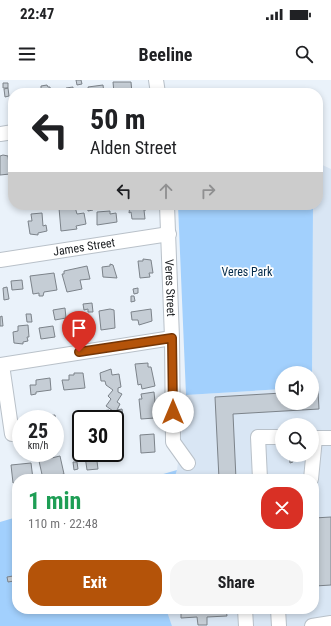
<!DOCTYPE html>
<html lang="en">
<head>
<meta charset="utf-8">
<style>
	body { margin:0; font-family:"Roboto Condensed",sans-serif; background:#f6f6f6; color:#202124; height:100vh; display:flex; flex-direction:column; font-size:15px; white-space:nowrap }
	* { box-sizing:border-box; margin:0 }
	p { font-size:13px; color:#757577 }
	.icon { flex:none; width:22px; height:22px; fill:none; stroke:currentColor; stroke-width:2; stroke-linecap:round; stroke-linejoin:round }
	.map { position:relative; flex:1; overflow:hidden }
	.side { position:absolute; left:12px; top:394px; width:307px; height:140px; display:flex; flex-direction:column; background:#fff; border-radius:16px; box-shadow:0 2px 6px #0003 }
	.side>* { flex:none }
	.top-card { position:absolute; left:8px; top:8px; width:315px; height:122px; border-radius:16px; box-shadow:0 2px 6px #0003; background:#fff; color:#202124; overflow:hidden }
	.buttons { position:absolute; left:275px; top:286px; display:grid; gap:8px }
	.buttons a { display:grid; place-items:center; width:44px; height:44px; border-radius:50%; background:#fff; box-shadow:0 2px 6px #0003; font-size:20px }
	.speed { position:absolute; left:12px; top:330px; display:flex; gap:8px; font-size:20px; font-weight:700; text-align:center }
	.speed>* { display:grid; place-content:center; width:52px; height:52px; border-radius:50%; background:#fff; box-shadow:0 2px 6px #0003; line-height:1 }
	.speed small { font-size:10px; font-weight:400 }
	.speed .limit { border:2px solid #111; border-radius:6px; background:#fff; color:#111 }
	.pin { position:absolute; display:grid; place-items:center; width:34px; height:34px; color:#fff; margin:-41px -17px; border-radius:50% 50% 50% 0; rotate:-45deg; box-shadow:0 0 4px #0007 }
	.pin .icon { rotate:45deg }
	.me { position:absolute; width:44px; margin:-22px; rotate:0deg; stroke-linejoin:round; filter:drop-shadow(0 0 3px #0008) }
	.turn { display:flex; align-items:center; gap:14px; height:84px; padding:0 16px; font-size:18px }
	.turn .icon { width:52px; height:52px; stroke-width:2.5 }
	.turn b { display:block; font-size:28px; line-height:34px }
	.lanes { display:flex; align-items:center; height:38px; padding:0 16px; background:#0003; justify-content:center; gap:20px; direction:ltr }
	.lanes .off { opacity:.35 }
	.round { display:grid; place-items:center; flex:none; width:42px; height:42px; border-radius:16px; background:#f6f6f6 }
	.head { display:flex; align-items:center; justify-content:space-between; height:68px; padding:0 16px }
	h1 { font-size:24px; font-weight:700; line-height:30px; color:#1e9e55 }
	.primary-button { display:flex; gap:8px; margin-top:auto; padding:8px 16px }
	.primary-button a { flex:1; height:46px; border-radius:16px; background:#b45309; color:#fff; font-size:16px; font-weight:700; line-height:46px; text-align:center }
	.primary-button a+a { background:#f6f6f6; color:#202124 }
	.status { display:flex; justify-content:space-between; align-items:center; height:28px; padding:0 20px; background:#fff; direction:ltr }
	.status svg { height:11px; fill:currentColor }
	header { display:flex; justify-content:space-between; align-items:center; height:52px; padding:0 16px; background:#fff; font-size:18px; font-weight:700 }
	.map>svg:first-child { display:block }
</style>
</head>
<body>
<div class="status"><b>22:47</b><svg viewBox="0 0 49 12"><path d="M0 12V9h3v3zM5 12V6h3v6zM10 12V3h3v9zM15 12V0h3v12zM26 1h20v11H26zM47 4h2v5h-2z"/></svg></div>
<header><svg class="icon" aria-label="menu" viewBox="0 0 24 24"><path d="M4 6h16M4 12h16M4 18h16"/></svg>Beeline<svg class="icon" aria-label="search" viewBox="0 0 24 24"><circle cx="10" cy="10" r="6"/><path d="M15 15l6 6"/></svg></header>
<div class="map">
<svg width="331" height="546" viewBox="0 0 331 546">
	<rect width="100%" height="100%" fill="#eaf2fa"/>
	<!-- built -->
	<path fill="#d9e6f4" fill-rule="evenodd" d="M318 83 331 89V546H172L166 533V529H314V399H174L177 390 186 315 282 309V323H312L313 125H318ZM282 345H312V375H282Z"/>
	<!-- green -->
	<path fill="#a2d0fd" d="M178 125H313L312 307V293H282V309L186 315Z
		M177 390 174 399H146Z
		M17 437V529H166L172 546H0V442Z"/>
	<!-- building -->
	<path fill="#c5cdd5" stroke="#7c838a" d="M76 0H81L82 4 77 5Z
		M113 2H131L132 13H114Z
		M3 3H8V8H3Z
		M47 5 48 7H50L51 13H37V10L41 9V6Z
		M103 5 104 13H89L88 7Z
		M73 7V13H77H66V8Z
		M8 8 9 16 5 17 4 9Z
		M3 75 8 76 10 94 0 95V76Z
		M87 125H92L93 130 88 131Z
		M130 125H144L146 130H144L145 139H132L131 132 129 133Z
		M68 127H75L77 134 84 133 86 144 76 146 77 149 61 151 59 128Z
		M110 131V134L116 133 117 142 97 145V132Z
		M42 133 43 146 46 145 47 151 38 153V155L30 154 28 141H32L31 134Z
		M143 179 151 180 153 193H149L150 197 140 198 138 181H143Z
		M110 184 113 185 117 198 103 197 102 187 110 186Z
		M87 186 90 199 80 200 82 209 67 212 62 194H64V191Z
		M54 193 57 210 44 212 43 216H39V213L33 214 30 196Z
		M22 200 23 209 12 210 11 201Z
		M7 207 9 219 4 220 3 208Z
		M138 208V213L134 214 133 209Z
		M131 216H134L135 221 131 222Z
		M92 223 93 232H88V229L84 230 83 224Z
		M65 228 66 238 55 240 53 230Z
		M110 229 114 230 115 248 101 250 99 231Z
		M151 229 152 241 139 245 138 240H132L131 232Z
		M82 233 83 241 87 240 88 252 74 254 72 234Z
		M26 234H31L32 242H27Z
		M2 236 3 246H0V237Z
		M28 245 29 257H27L28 261 23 262V264L14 263 13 252 18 251V246Z
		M53 246 55 257 41 259 39 248Z
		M148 283V287H151L155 306 142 309 141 304 138 305 135 284Z
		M111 289 112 295 119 294 121 307 118 308V312L122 314 117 322 120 324 117 330 122 329 123 336 118 342 115 343V339H100L99 334H103L102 331 109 330 110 335H114L113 331 106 326 111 319 108 316 113 310 106 305 105 301H101L100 293Z
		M74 293H83L85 308 64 310 62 300H69V295H74Z
		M50 298 51 310 36 312V314L31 315 30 305H36V300Z
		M318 311 319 329 233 334 236 399H219L215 317 282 313V323H312V312Z
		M154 312 156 332 154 333 155 338 141 339 139 319H142L141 314Z
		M55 335 59 364H55V339H44L43 336Z
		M154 354 155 372 141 373 140 355Z
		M96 373 98 389 87 390 85 376Z
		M289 375H292L293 382 290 383Z
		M60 376 64 394 43 399 39 381Z
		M73 382H77L78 389 74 390Z
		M31 383 33 399H17V403H13L11 385Z
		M331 437V505L315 506 314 438Z
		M13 496 14 501 8 502 7 497Z
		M181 529H226L227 536 207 537V545H198L197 537 181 538Z"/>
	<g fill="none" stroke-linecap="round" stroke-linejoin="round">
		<defs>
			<g id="minor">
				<path d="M156 0 158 13"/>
				<path d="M0 54 13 52"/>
				<path id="s1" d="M167 125 172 258 173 362 188 383"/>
				<path id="s2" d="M0 180 169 154"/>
				<path d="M0 285 172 258"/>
				<path d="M2 285 12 354"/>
				<path d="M312 358H331"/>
				<path d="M260 399 258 357H282"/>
				<path d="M311 399 315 358"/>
				<path d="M245 529 246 546"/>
				<path d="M278 529 279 546"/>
				<path d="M312 546 331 543"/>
			</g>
		</defs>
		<!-- minor casing -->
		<use href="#minor" stroke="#b9c1c9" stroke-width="16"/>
		<!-- minor -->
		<use href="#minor" stroke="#fff" stroke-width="14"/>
	</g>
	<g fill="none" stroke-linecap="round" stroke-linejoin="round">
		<defs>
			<path id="route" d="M79 272 172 258 173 332"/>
		</defs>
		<!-- route casing -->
		<use href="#route" stroke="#753606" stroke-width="10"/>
		<!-- route -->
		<use href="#route" stroke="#b45309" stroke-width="7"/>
	</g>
	<g text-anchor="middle" stroke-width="3.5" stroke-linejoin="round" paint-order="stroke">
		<!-- street labels -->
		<g font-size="12" fill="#1e2124" stroke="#fefefe">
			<text dy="4" stroke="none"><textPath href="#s2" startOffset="85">James Street</textPath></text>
			<text dy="4" stroke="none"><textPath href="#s1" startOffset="83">Veres Street</textPath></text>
		</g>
		<!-- park labels -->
		<g font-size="12" fill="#052c4c" stroke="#fefefe">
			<text x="247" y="196">Veres Park</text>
		</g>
	</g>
</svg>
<div class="buttons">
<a><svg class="icon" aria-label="sound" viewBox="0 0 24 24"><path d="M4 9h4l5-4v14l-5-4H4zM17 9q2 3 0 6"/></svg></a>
<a><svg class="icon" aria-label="search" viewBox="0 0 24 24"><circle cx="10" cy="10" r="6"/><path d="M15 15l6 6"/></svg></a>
</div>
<div class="speed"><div>25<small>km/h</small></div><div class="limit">30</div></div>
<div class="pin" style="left:79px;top:272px;background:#d93025"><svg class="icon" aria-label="arrive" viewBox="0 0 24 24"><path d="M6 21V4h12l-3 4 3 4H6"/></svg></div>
<svg class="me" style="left:173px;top:332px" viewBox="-20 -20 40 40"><circle r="19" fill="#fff"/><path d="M0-13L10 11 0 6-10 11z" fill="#b45309"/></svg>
<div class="top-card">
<div class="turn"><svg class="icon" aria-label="left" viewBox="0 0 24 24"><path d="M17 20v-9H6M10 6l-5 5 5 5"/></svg><div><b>50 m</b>Alden Street</div></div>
<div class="lanes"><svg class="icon" aria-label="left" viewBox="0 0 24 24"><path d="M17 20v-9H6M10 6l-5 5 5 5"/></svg><svg class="icon off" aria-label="ahead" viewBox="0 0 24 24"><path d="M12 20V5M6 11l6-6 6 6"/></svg><svg class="icon off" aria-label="right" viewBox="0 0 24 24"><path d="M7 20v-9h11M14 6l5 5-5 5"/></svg></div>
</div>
<section class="side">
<div class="head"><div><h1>1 min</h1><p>110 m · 22:48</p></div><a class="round" style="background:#d93025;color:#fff"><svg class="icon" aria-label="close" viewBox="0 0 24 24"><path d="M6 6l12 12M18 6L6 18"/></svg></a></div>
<div class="primary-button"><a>Exit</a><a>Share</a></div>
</section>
</div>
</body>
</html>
